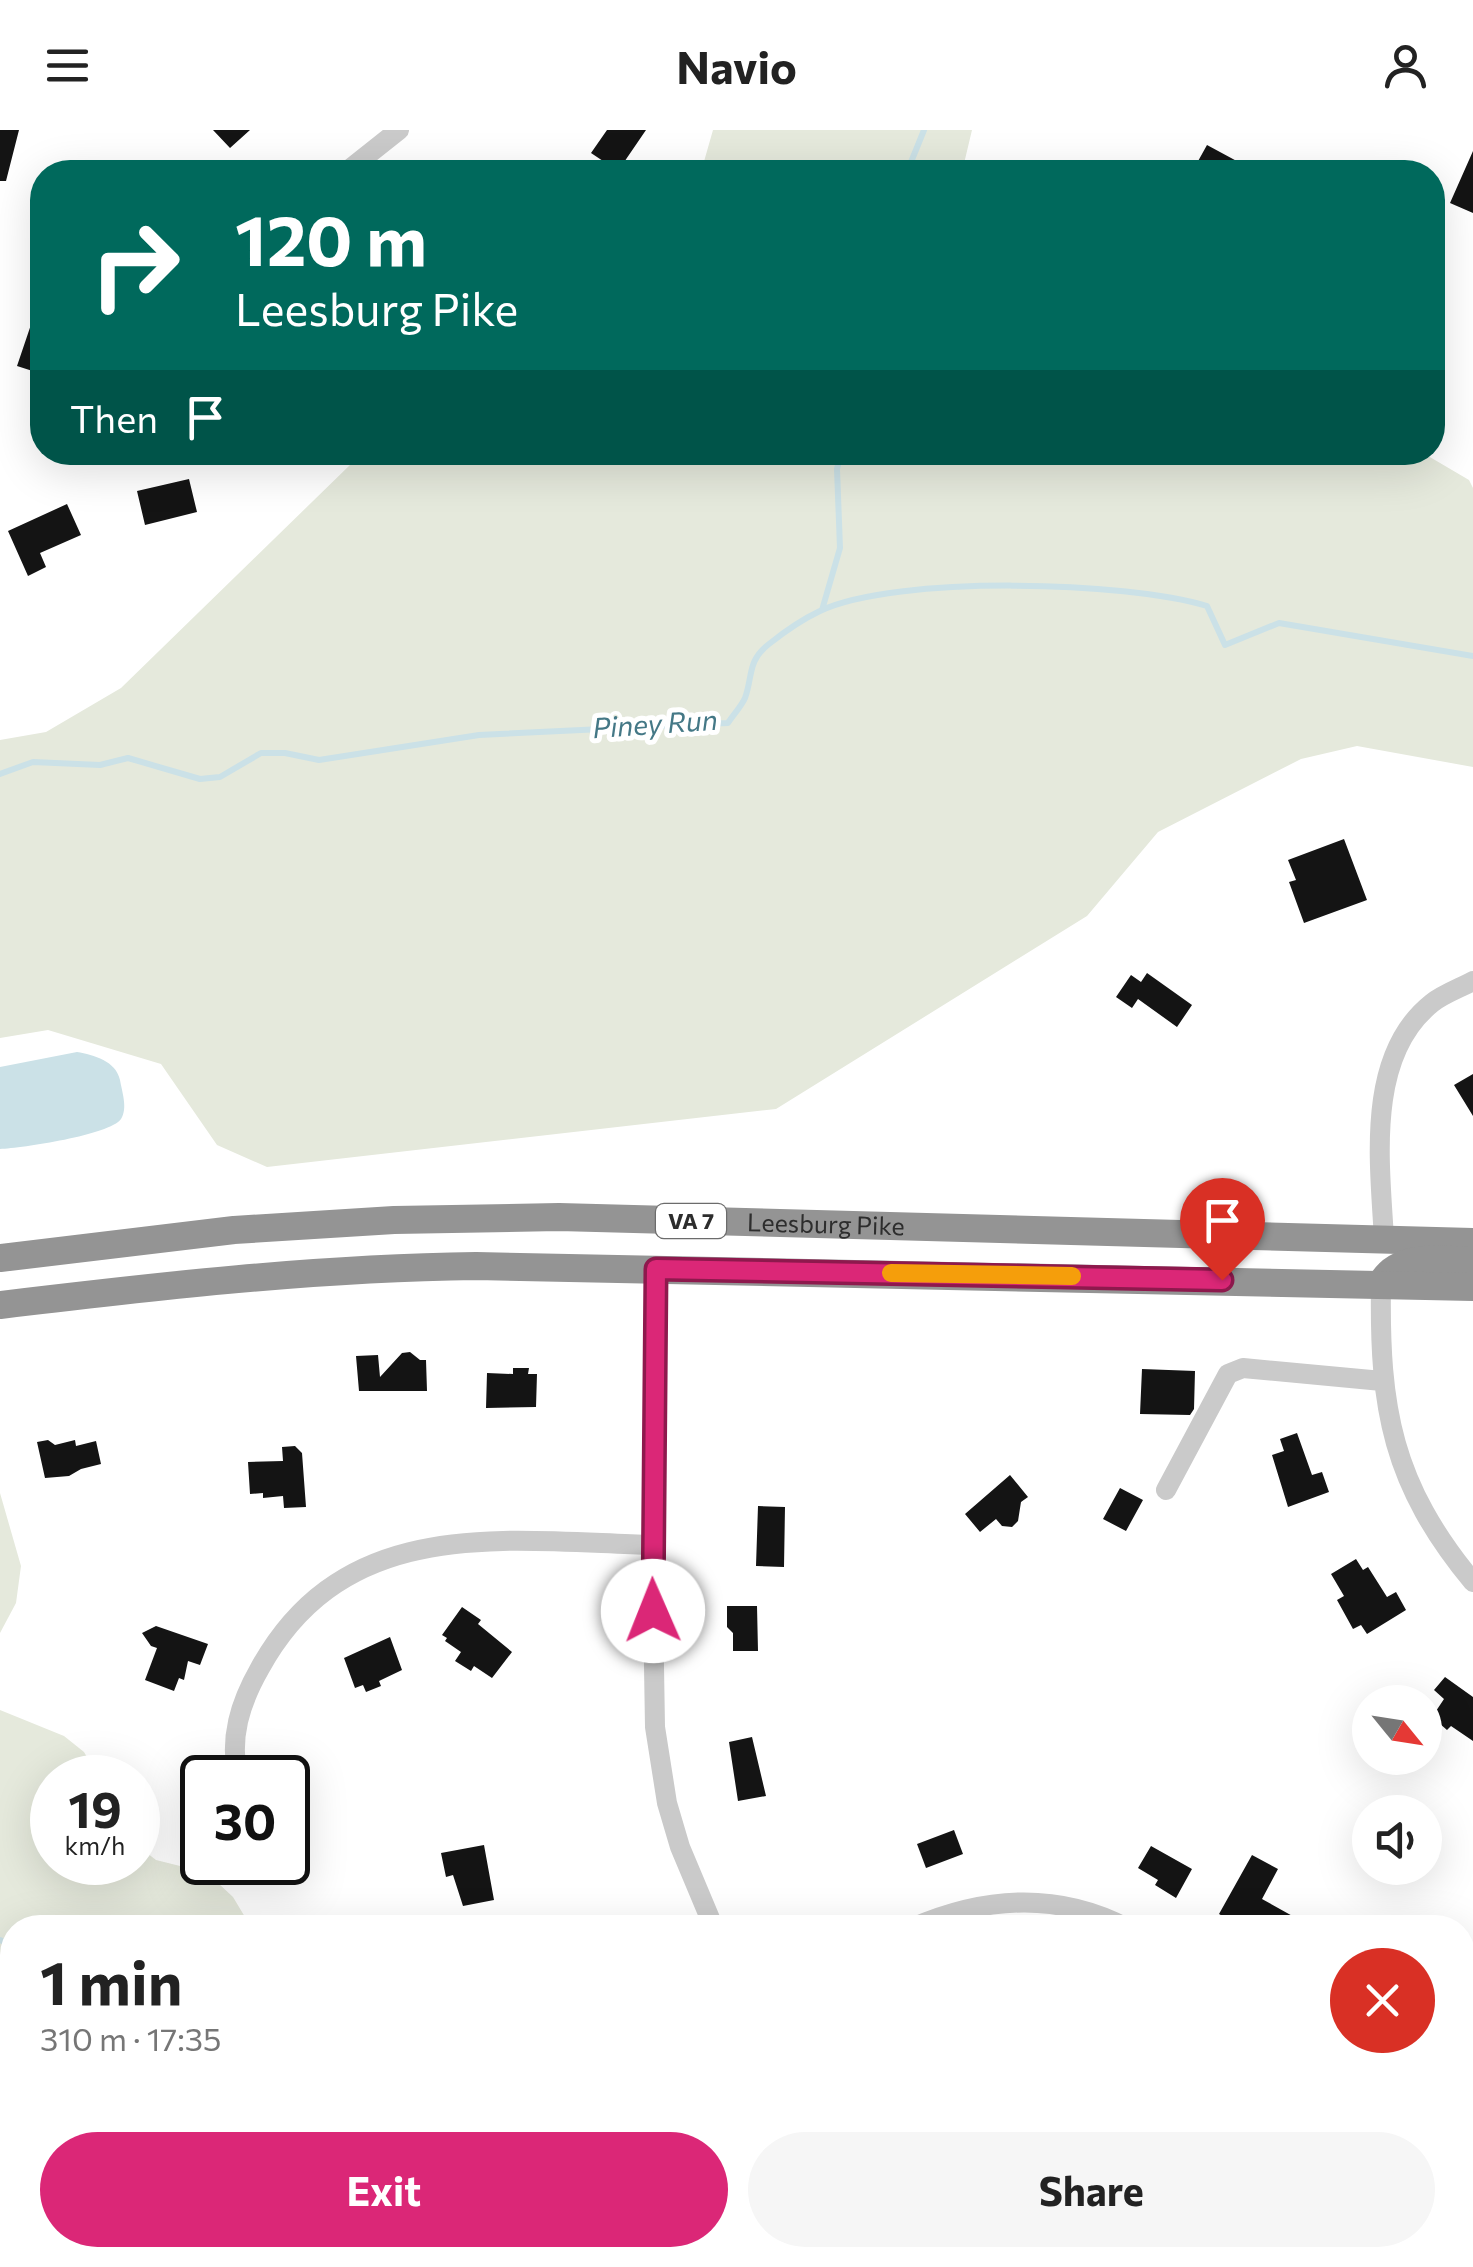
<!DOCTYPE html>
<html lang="en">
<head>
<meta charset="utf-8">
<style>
	body { margin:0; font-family:Commissioner,sans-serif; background:#f6f6f6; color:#222; height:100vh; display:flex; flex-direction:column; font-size:38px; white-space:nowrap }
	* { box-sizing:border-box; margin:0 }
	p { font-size:32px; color:#767676 }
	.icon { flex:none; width:55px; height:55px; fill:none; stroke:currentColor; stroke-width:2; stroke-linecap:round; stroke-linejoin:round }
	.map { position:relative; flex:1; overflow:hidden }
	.sheet { position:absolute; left:0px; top:1785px; width:1475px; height:352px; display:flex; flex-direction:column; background:#fff; border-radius:40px 40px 0 0; box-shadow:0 10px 40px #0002 }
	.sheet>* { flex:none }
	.top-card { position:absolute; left:30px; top:30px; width:1415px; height:305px; border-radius:40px; box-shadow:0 10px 40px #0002; background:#00695c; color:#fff; overflow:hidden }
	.needle { width:65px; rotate:120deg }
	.fabs { position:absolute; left:1352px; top:1555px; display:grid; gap:20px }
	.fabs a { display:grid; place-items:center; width:90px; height:90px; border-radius:50%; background:#fff; box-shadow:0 10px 40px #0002; font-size:50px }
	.speed { position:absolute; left:30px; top:1625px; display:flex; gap:20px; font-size:50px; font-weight:700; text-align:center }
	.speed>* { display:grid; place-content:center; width:130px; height:130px; border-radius:50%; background:#fff; box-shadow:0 10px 40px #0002; line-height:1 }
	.speed small { font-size:25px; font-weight:400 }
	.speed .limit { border:5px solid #111; border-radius:15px; background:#fff; color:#111 }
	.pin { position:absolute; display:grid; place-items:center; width:85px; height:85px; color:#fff; margin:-102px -42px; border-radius:50% 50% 50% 0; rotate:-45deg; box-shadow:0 0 10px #0007 }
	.pin .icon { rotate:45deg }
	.me { position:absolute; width:110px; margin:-55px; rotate:359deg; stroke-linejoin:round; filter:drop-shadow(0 0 8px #0008) }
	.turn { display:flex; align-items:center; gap:35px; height:210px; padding:0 40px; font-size:45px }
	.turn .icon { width:130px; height:130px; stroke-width:2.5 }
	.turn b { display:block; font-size:70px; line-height:85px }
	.then { display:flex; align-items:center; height:95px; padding:0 40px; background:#0003; gap:20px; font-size:38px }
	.round { display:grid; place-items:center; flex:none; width:105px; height:105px; border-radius:52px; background:#f6f6f6 }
	.headline { display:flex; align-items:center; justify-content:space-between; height:170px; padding:0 40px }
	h1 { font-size:60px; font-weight:700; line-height:75px }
	.action { display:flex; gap:20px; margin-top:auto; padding:20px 40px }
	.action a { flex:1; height:115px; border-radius:60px; background:#db2777; color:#fff; font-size:40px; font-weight:700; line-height:115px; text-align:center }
	.action a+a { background:#f6f6f6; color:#222 }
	header { display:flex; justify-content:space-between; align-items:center; height:130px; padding:0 40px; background:#fff; font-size:45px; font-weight:700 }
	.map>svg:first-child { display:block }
</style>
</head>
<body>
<header><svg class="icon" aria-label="menu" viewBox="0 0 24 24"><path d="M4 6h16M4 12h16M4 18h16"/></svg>Navio<svg class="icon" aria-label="person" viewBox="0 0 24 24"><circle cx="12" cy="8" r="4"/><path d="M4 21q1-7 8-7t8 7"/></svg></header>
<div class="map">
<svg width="1473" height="2137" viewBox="0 0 1473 2137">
	<rect width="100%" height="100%" fill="#fff"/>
	<!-- green -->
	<path fill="#e5e9dc" d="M713 0H972L962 42H701Z
		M1423 323 1469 350 1473 358V637L1357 616 1301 629 1158 702 1087 786 776 979 267 1037 217 1015 161 934 48 900 0 908V610L46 602 121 558 351 334 369 323Z
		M0 1363 21 1436 16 1473 0 1503Z
		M0 1580 64 1606 84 1622 98 1646 52 1648V1732H138V1716L156 1730 196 1740 218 1753 233 1767 251 1797 12 1798V2125H84L76 2137H0Z"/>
	<!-- water -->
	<path fill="#cbe1e7" d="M77 922C94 925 116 931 120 950 122 962 128 978 121 989 110 1005 22 1018 0 1019V937Z"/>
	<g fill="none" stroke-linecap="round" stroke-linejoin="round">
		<!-- stream -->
		<path stroke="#cbe1e7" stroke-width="6" d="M907 42 924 0
			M822 480 840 418 837 339 841 322
			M0 644 33 632 100 635 128 628 200 649 220 647 261 623H285L319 630 479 605 728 593C733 585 741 577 745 568 753 546 747 531 769 514 784 502 803 489 820 481 896 445 1127 451 1207 476L1225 515 1279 493 1473 526
			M0 1810 12 1815
			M682 2125 695 2137"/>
	</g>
	<!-- building -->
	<path fill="#141414" d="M0 0H19L6 51H0Z
		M213 0H250L230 18Z
		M607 0H646L618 41 591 23Z
		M1207 15 1257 42H1192Z
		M1473 21V83L1450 73Z
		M40 168 42 169V244L17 236Z
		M189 349 197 382 145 395 137 361Z
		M67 374 81 405 40 423 46 437 28 446 8 401Z
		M1344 709 1367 770 1304 793 1289 752 1296 750 1288 730Z
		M1147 843 1192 875 1177 897 1138 869 1132 878 1116 867 1131 845 1141 852Z
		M1473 944V986L1454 955Z
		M410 1222 420 1230H426L427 1261H359L356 1226 378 1225 380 1247 402 1223Z
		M513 1238H529L528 1244H537L536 1277 486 1278 487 1243 513 1244Z
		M1142 1239 1195 1241 1194 1279 1190 1285 1140 1284Z
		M1297 1303 1312 1345 1322 1342 1329 1362 1288 1377 1272 1325 1284 1321 1280 1309Z
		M48 1310 55 1315 75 1310 76 1316 96 1311 101 1334 81 1339 69 1346 45 1348 37 1312Z
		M295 1316 302 1323 306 1377 284 1378 283 1366 263 1368V1363L250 1364 248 1332 283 1331 282 1317Z
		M1010 1345 1028 1367 1021 1372 1018 1391 1012 1397 1002 1396 996 1389 980 1402 965 1384Z
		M1120 1358 1143 1370 1126 1401 1103 1389Z
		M758 1376 785 1377 784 1437 756 1436Z
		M1356 1429 1363 1440 1368 1437 1387 1467 1396 1462 1406 1480 1367 1504 1361 1495 1353 1499 1337 1470 1344 1466 1331 1444Z
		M727 1476H757L758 1521H733V1503L727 1497Z
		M462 1477 481 1490 478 1494 512 1522 492 1548 474 1536 471 1541 455 1531 461 1522 445 1511 447 1508 442 1505Z
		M156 1496 208 1514 200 1535 188 1531 184 1550 179 1548 174 1561 145 1550 157 1518 151 1516 142 1503Z
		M390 1507 402 1540 379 1551 381 1556 366 1562 363 1555 355 1558 344 1528Z
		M1445 1547 1473 1567V1611L1451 1596 1447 1600 1432 1587 1444 1569 1434 1560Z
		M752 1607 766 1666 738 1671 729 1612Z
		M954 1700 963 1724 926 1738 917 1714Z
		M484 1715 494 1770 463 1776 453 1745 446 1747 441 1723Z
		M1151 1716 1192 1739 1176 1768 1155 1755 1158 1750 1138 1738Z
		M1252 1725 1278 1739 1262 1769 1314 1798H1261L1249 1791 1243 1798 1219 1784Z"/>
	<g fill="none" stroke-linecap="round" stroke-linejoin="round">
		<!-- minor -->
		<path stroke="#cacaca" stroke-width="20" d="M346 42 399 0
			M1384 1109C1380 1034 1365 926 1432 873 1443 864 1460 858 1473 851
			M656 1139 652 1415 655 1597 667 1673 680 1717 714 1798
			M1381 1154C1379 1279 1392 1354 1473 1452
			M1166 1360 1228 1244 1243 1238 1382 1251
			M238 1648C229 1608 240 1573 260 1538 345 1384 504 1411 652 1415
			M912 1798C983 1767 1056 1761 1127 1798
			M1462 1969 1473 1975
			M857 2125 862 2137"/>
		<!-- highway -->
		<g stroke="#949494" stroke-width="28">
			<path id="s1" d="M0 1128 234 1100 394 1090 559 1087 1473 1112"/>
			<path d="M1381 1154C1398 1122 1442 1130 1473 1131"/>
			<path d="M0 1175C159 1156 316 1138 476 1136L1473 1157"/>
		</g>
	</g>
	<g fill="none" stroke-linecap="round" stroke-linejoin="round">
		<defs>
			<path id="route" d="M653 1481 656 1139 1222 1150"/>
		</defs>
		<!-- route casing -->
		<use href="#route" stroke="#8e194d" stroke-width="25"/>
		<!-- route -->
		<use href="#route" stroke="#db2777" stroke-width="18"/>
		<!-- slow -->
		<path stroke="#f59e0b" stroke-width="18" d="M891 1143 1072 1146"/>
	</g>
	<g text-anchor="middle" stroke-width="10" stroke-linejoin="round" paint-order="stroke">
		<!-- shield labels -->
		<rect fill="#fff" stroke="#6c6c6c" stroke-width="2.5" x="656" y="1074" width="70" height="34" rx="8"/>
		<g font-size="22" font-weight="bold" fill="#2d2d2d">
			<text x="691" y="1099">VA 7</text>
		</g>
		<!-- street labels -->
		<g font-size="25" fill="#2d2d2d" stroke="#fff">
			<text dy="9" stroke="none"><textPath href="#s1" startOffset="828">Leesburg Pike</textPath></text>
		</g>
		<!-- water labels -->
		<g font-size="28" font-style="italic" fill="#447886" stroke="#fff">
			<text transform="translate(655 594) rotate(-4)" y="10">Piney Run</text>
		</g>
	</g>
</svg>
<div class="fabs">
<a><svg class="needle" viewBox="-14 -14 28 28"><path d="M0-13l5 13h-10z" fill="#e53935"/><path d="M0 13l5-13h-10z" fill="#767676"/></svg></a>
<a><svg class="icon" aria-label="sound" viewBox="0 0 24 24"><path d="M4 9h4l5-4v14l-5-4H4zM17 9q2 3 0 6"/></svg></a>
</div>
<div class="speed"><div>19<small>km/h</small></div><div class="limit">30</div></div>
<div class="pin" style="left:1222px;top:1150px;background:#d93025"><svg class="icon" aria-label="arrive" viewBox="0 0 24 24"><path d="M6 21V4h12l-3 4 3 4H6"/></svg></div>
<svg class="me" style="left:653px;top:1481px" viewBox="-20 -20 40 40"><circle r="19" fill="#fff"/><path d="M0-13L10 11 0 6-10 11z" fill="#db2777"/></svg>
<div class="top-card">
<div class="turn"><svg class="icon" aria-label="right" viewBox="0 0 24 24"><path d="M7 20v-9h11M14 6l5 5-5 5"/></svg><div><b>120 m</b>Leesburg Pike</div></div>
<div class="then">Then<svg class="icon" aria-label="arrive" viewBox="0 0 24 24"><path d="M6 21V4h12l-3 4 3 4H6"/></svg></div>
</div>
<section class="sheet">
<div class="headline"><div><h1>1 min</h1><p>310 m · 17:35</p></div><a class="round" style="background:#d93025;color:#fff"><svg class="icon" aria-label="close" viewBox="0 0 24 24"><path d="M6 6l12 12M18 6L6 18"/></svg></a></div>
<div class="action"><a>Exit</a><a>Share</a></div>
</section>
</div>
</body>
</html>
